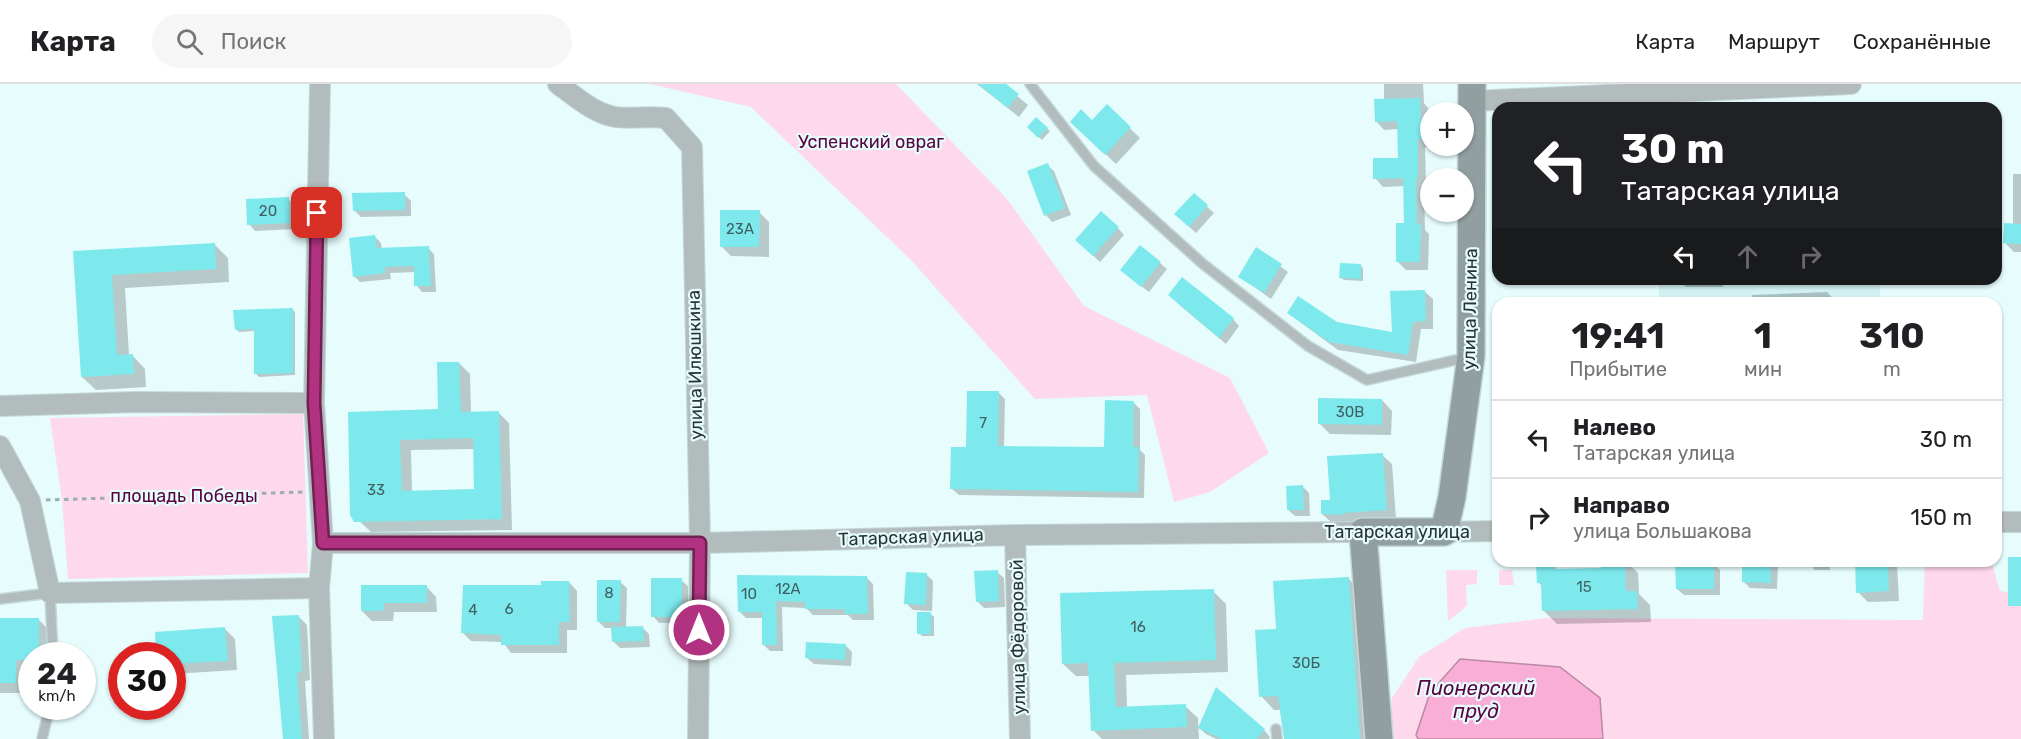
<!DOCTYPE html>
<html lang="ru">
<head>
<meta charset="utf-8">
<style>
	body { margin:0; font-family:Rubik,sans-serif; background:#f6f6f6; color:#202124; height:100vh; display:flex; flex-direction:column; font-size:22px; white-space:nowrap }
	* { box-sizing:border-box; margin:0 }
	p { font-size:20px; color:#757577 }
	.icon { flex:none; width:33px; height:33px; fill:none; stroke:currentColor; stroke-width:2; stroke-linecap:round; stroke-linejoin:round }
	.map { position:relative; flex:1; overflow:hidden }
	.details { position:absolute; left:1492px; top:213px; width:510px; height:270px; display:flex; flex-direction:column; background:#fff; border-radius:18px; box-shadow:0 2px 4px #0004 }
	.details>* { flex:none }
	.top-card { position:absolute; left:1492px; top:18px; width:510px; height:183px; border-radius:18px; box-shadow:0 2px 4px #0004; background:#202124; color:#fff; overflow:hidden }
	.tools { position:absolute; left:1420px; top:18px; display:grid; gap:12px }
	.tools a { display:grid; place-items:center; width:54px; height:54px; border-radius:50%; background:#fff; box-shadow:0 2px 4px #0004; font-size:30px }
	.speed { position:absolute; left:18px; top:558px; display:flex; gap:12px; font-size:30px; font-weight:700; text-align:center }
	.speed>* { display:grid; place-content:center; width:78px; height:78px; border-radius:50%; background:#fff; box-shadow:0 2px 4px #0004; line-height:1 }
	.speed small { font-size:15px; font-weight:400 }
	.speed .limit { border:9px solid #d22; background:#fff; color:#111 }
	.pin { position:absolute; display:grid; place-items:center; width:51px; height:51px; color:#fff; margin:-26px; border-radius:12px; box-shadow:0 3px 9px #0006 }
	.me { position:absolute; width:66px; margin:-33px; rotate:0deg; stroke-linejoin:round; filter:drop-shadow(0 0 4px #0008) }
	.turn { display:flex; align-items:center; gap:21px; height:126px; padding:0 30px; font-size:27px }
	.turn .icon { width:78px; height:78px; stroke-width:2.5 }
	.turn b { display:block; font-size:42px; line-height:51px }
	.lanes { display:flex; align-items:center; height:57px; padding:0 30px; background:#0003; justify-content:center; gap:30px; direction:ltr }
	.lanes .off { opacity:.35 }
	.eta { display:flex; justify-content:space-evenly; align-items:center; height:102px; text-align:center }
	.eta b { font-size:36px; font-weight:700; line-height:42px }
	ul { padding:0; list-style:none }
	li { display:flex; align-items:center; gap:18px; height:78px; padding:0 30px; border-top:2px solid #e0e0e0 }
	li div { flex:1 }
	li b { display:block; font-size:22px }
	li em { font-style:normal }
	header { display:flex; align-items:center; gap:36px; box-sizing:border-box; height:84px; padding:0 30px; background:#fff; border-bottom:2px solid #e0e0e0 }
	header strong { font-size:28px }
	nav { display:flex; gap:33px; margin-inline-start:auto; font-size:21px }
	.search { width:420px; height:54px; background:#f6f6f6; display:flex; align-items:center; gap:15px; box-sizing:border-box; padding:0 21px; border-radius:33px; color:#757577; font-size:22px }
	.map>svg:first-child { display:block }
</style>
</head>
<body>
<header>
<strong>Карта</strong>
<div class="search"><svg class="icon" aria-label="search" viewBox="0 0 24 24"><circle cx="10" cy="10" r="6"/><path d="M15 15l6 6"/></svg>Поиск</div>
<nav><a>Карта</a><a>Маршрут</a><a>Сохранённые</a></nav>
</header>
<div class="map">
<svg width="2021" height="655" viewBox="0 0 2021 655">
	<rect width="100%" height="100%" fill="#e6fcfd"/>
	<!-- built -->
	<path fill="#d3f1f3" d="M1659 195H1880V219H1659Z"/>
	<!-- green -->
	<path fill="#fed8eb" d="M650 0H896L1007 115 1084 222 1230 294 1269 369 1210 408 1174 418 1147 311 1035 315 911 176 751 23Z
		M1497 32H1498V190Z
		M303 330 308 489 68 495 62 416 50 334Z
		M1925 477H1991L2000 507 2021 511V655H1389L1392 614 1419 573 1465 544 1546 534 1923 536Z
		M1446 486H1477V500L1466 501 1467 522 1448 537Z
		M1499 486H1512L1514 501H1499Z"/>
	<!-- water -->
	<path fill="#f9aed6" stroke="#bb89a5" stroke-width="1.5" d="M1460 575 1560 583 1600 614 1603 655H1418L1416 651 1430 609Z"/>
	<!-- shadow -->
	<path fill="#0003" fill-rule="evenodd" d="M977 0H1003L1028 21 1019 33Z
		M1384 0H1423L1424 19 1428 24 1429 63H1425L1426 102H1424L1425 146 1429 150 1428 186H1406L1397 177 1406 141 1405 102 1383 103 1375 94 1399 75 1398 45 1384 46 1376 37 1384 16Z
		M1107 22 1140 54 1116 80 1082 48Z
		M1036 35 1050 47 1042 56 1029 43Z
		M1996 38 1999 41 2000 64H1996Z
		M1047 81 1054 87 1071 131 1052 138 1046 131Z
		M2013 90H2021V168H2014L2005 159 2013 141Z
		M404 110 411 117V132L361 133 354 126Z
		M1194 111 1214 129 1196 149 1183 137Z
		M288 115 295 121 296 145 255 147 249 140Z
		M759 128 769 138V173L731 172 721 162Z
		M1118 144 1124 151 1100 178 1084 163Z
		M375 153 381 159 382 165 428 164 434 170 436 208H422L416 201V188L390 189 391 195 360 198 354 192Z
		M214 160 228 174 229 198 125 204 129 271H132L145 285 146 303 96 306 82 293 75 168Z
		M1257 165 1288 188 1271 215 1239 192Z
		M1160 179 1167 185 1149 208 1128 192Z
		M1360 181 1363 184V197L1344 196 1341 194Z
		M1678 195H1723V203H1686Z
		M1424 207 1433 215V245H1421L1416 278 1338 266 1288 229 1393 249Z
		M1827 208 1837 219H1753L1752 211Z
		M1176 218 1233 235 1239 242 1226 260Z
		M292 225 295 228V291L259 293 256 290 255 247 239 248 236 245Z
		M459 279 470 290 471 329 498 328 509 339 512 446 371 448 352 430 349 329 439 327ZM475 365 476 407 412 408 411 366Z
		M998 308 1005 315 1004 363 1106 364 1133 318 1140 325V366L1145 371 1144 414 959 411 952 405 968 365Z
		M1382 316 1392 327 1391 351 1330 350 1319 339Z
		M1382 371 1392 380 1396 435 1332 439 1322 430 1331 418Z
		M1302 402 1309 409 1310 432H1295L1288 426Z
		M1602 477H1626L1638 489 1639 510 1650 521 1651 538 1557 540 1543 526V503L1538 498 1554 482 1559 487 1602 486Z
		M1744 477H1773L1778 482 1777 505 1750 504 1743 497Z
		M1811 477H1829L1830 486H1814Z
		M1857 477H1894L1897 480 1899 517 1868 518 1858 508Z
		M1713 479 1720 486V511H1684L1677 505Z
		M997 488 1004 494 1005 523 984 524 977 517Z
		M926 490 933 497 932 527 913 526 906 519Z
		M738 493 867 494 873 500 874 536H853L848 531H813L806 524 782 523 783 567H770L763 560V534H746L739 527Z
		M1348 494 1362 508 1371 655H1285L1280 626H1274L1261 612 1278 547Z
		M681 496 688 502V539H659L653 532Z
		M569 498 577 507V546H567V569H511L503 558 471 557 463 549 543 503Z
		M620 498 627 504 626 544H643L649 550 650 563 620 564 613 557V544H605L598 537Z
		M426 502 436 513 437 528H394L393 537H372L362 527Z
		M1213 507 1226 520 1228 588 1126 591 1127 624 1185 622 1198 634 1199 655H1102L1093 646 1090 592H1076L1063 580Z
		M931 530 934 533V552H922L919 549Z
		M298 532 307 541 310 596 305 597 309 655H283Z
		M38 535 48 545 49 572H32V586H25L26 609H0V536Z
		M225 545 235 555 237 586 172 590V572Z
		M845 561 852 568 851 582 814 580 807 574Z
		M1216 606 1264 646 1270 653 1269 655H1216L1206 650 1199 644Z"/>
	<!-- building -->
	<path fill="#7de9ed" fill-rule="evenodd" d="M978 0H1006L1019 10 1008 24Z
		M1420 14 1422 55H1418V94H1416L1417 140H1421L1420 178H1396V139H1404L1403 94 1373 95V74H1398L1397 37 1375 38 1374 15Z
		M1107 20 1131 43 1105 71 1070 38 1081 25 1092 36Z
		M1036 33 1048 44 1038 54 1027 43Z
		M1048 79 1065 124 1044 132 1027 87Z
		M405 108V126L353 127 352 109Z
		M1194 109 1208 121 1189 143 1174 130Z
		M289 113 290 139 247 141 246 115Z
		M720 126H760L759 163H720Z
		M1101 127 1119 143 1093 172 1075 156Z
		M2004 139 2021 140V160L2003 159Z
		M375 151 377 164 429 162 431 202H414V182L385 183V189L353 193 349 154Z
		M215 159 216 185 112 191 117 271 133 270 134 290 81 293 73 167Z
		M1140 161 1161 178 1141 203 1120 186Z
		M1256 163 1282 180 1264 209 1238 193Z
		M1340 179 1361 180V195L1339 194Z
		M1182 193 1234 234 1219 254 1168 211Z
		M1425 206 1426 237 1413 238 1408 271 1329 258 1287 229 1298 212 1337 238 1392 248 1390 207Z
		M293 224V289L254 290V245L235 246 233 226Z
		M437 278H459L461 328 499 327 502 435 354 438 350 431 348 328 438 325ZM473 354 474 405 402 407 400 356Z
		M967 307H999L998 362 1104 363 1105 316 1134 317 1133 363H1139L1138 408 950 405 951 363H966Z
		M1318 314 1382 315V341L1318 340Z
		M1383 369 1387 426 1343 429V431L1321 430V416H1330L1327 372Z
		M1303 401 1304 426H1287L1286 402Z
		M2008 473H2021V522H2008Z
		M1600 477H1625L1626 507H1637L1638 525 1542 527 1541 499H1537L1536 481 1554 480 1555 485 1601 484Z
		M1742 477H1771V499L1742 498Z
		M1855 477H1888L1889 507 1856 509Z
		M1675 478H1714V505H1676Z
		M998 486 999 517 976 518 974 487Z
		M906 488 927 489 926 521 904 520Z
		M737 491 867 492 868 530H845V525H805V518L776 517 777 561H762V528H738Z
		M1349 493 1360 655H1284L1278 612 1259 613 1255 546 1276 545 1273 497Z
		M651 494H682V533H651Z
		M597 496H621L620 538H597Z
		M541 497H569L570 538H559V561H501V551L461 549 463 501H541Z
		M361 501H427V519H384L383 527H361Z
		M1214 505 1216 576 1114 579 1116 623 1186 620 1187 643 1091 647 1088 579 1062 580 1060 509Z
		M917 528H931V550H917Z
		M299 531 302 588H297L302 655H283L272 532Z
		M0 534H39V572H32V576H16V599H0Z
		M643 542 644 557 612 558 611 543Z
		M225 543 228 577 172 580V572H156L155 548Z
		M806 558 846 560 845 576 805 574Z
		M1216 603 1265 645 1257 655H1222L1198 644Z"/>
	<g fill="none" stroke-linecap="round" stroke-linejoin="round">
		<defs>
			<path id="lane" d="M1030 0 1094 82 1203 180 1308 262 1367 296 1469 273
				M0 515 50 509 53 572
				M1276 645 1277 655
				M42 655 50 622"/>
			<path id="street" d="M320 0 314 319 323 459 319 504 324 655
				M558 0C575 12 593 29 615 33 628 35 649 32 666 34L692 63 700 459 698 655
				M1472 17 1851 0
				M0 322 137 318 314 319
				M0 362 30 417 50 509 319 504
				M1996 438H2021
				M1444 448 1498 447
				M1015 451 1020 655
				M323 459H700L1015 451 1363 448"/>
			<path id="secondary" d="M1379 655 1363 448H1444L1452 413 1471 272 1472 0"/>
		</defs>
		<!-- lane casing -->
		<use href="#lane" stroke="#c4d8d9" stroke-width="12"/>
		<!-- street casing -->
		<use href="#street" stroke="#c4d8d9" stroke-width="22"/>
		<!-- secondary casing -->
		<use href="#secondary" stroke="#c4d8d9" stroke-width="30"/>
		<!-- path -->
		<path stroke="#9cadae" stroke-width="3" stroke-dasharray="4.5 4.5" stroke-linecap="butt" d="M46 416 304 408"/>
		<!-- lane -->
		<use href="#lane" stroke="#b3bcbd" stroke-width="9"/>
		<!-- street -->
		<use href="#street" stroke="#b3bcbd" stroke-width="20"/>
		<!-- secondary -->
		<use href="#secondary" stroke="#929fa0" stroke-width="27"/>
	</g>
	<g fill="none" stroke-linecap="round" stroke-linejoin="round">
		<defs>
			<path id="route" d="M317 129 314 319 323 459H700L699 546"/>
		</defs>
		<!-- route casing -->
		<use href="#route" stroke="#722054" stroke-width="15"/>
		<!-- route -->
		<use href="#route" stroke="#b03281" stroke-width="10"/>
	</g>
	<g text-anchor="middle" stroke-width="4.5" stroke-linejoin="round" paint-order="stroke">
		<!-- number labels -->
		<g font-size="15" fill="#3f6062">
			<text x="268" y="132">20</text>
			<text x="740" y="150">23А</text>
			<text x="1350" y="333">30В</text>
			<text x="983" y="344">7</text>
			<text x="376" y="411">33</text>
			<text x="1584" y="508">15</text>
			<text x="788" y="510">12А</text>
			<text x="609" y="514">8</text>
			<text x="749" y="515">10</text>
			<text x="509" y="530">6</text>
			<text x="473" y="531">4</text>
			<text x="1138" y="548">16</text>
			<text x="1306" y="584">30Б</text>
		</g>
		<!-- park labels -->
		<g font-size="18" fill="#5a023e" stroke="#e6fcfd">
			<text x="871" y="64">Успенский овраг</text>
			<text x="184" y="418">площадь Победы</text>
		</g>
		<!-- street labels -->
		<g font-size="18" fill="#2a3333" stroke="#e6fcfd">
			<text transform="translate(1470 225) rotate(-89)" y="6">улица Ленина</text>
			<text transform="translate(695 281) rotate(-91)" y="6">улица Илюшкина</text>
			<text x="1397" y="454">Татарская улица</text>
			<text transform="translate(911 453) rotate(-2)" y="6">Татарская улица</text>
			<text transform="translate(1018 553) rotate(-91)" y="6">улица Фёдоровой</text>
		</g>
		<!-- water labels -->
		<g font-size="20" font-style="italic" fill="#5c043f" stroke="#e6fcfd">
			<text x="1476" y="611">Пионерский<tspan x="1476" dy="23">пруд</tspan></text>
		</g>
	</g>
</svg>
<div class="tools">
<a>+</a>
<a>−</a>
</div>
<div class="speed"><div>24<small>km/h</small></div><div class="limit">30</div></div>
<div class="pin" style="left:317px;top:129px;background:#d93025"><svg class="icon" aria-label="arrive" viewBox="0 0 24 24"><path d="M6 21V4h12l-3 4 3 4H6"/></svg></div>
<svg class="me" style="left:699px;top:546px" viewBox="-20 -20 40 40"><circle r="17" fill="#b03281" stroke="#fff" stroke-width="3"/><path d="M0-11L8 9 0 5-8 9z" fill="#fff"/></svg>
<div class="top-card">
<div class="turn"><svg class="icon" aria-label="left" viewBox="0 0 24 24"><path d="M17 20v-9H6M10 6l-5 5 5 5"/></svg><div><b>30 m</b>Татарская улица</div></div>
<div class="lanes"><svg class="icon" aria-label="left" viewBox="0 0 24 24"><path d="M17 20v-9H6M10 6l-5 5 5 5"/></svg><svg class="icon off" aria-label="ahead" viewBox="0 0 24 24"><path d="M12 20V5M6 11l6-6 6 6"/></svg><svg class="icon off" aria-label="right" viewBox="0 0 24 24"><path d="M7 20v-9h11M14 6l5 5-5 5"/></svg></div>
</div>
<section class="details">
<div class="eta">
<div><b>19:41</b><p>Прибытие</p></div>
<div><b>1</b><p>мин</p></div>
<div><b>310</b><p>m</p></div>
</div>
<ul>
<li><svg class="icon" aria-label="left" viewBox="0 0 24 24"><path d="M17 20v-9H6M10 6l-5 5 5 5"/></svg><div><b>Налево</b><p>Татарская улица</p></div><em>30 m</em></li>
<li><svg class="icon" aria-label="right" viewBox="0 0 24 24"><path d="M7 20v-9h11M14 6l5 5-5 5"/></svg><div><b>Направо</b><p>улица Большакова</p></div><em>150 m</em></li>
</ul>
</section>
</div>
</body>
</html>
